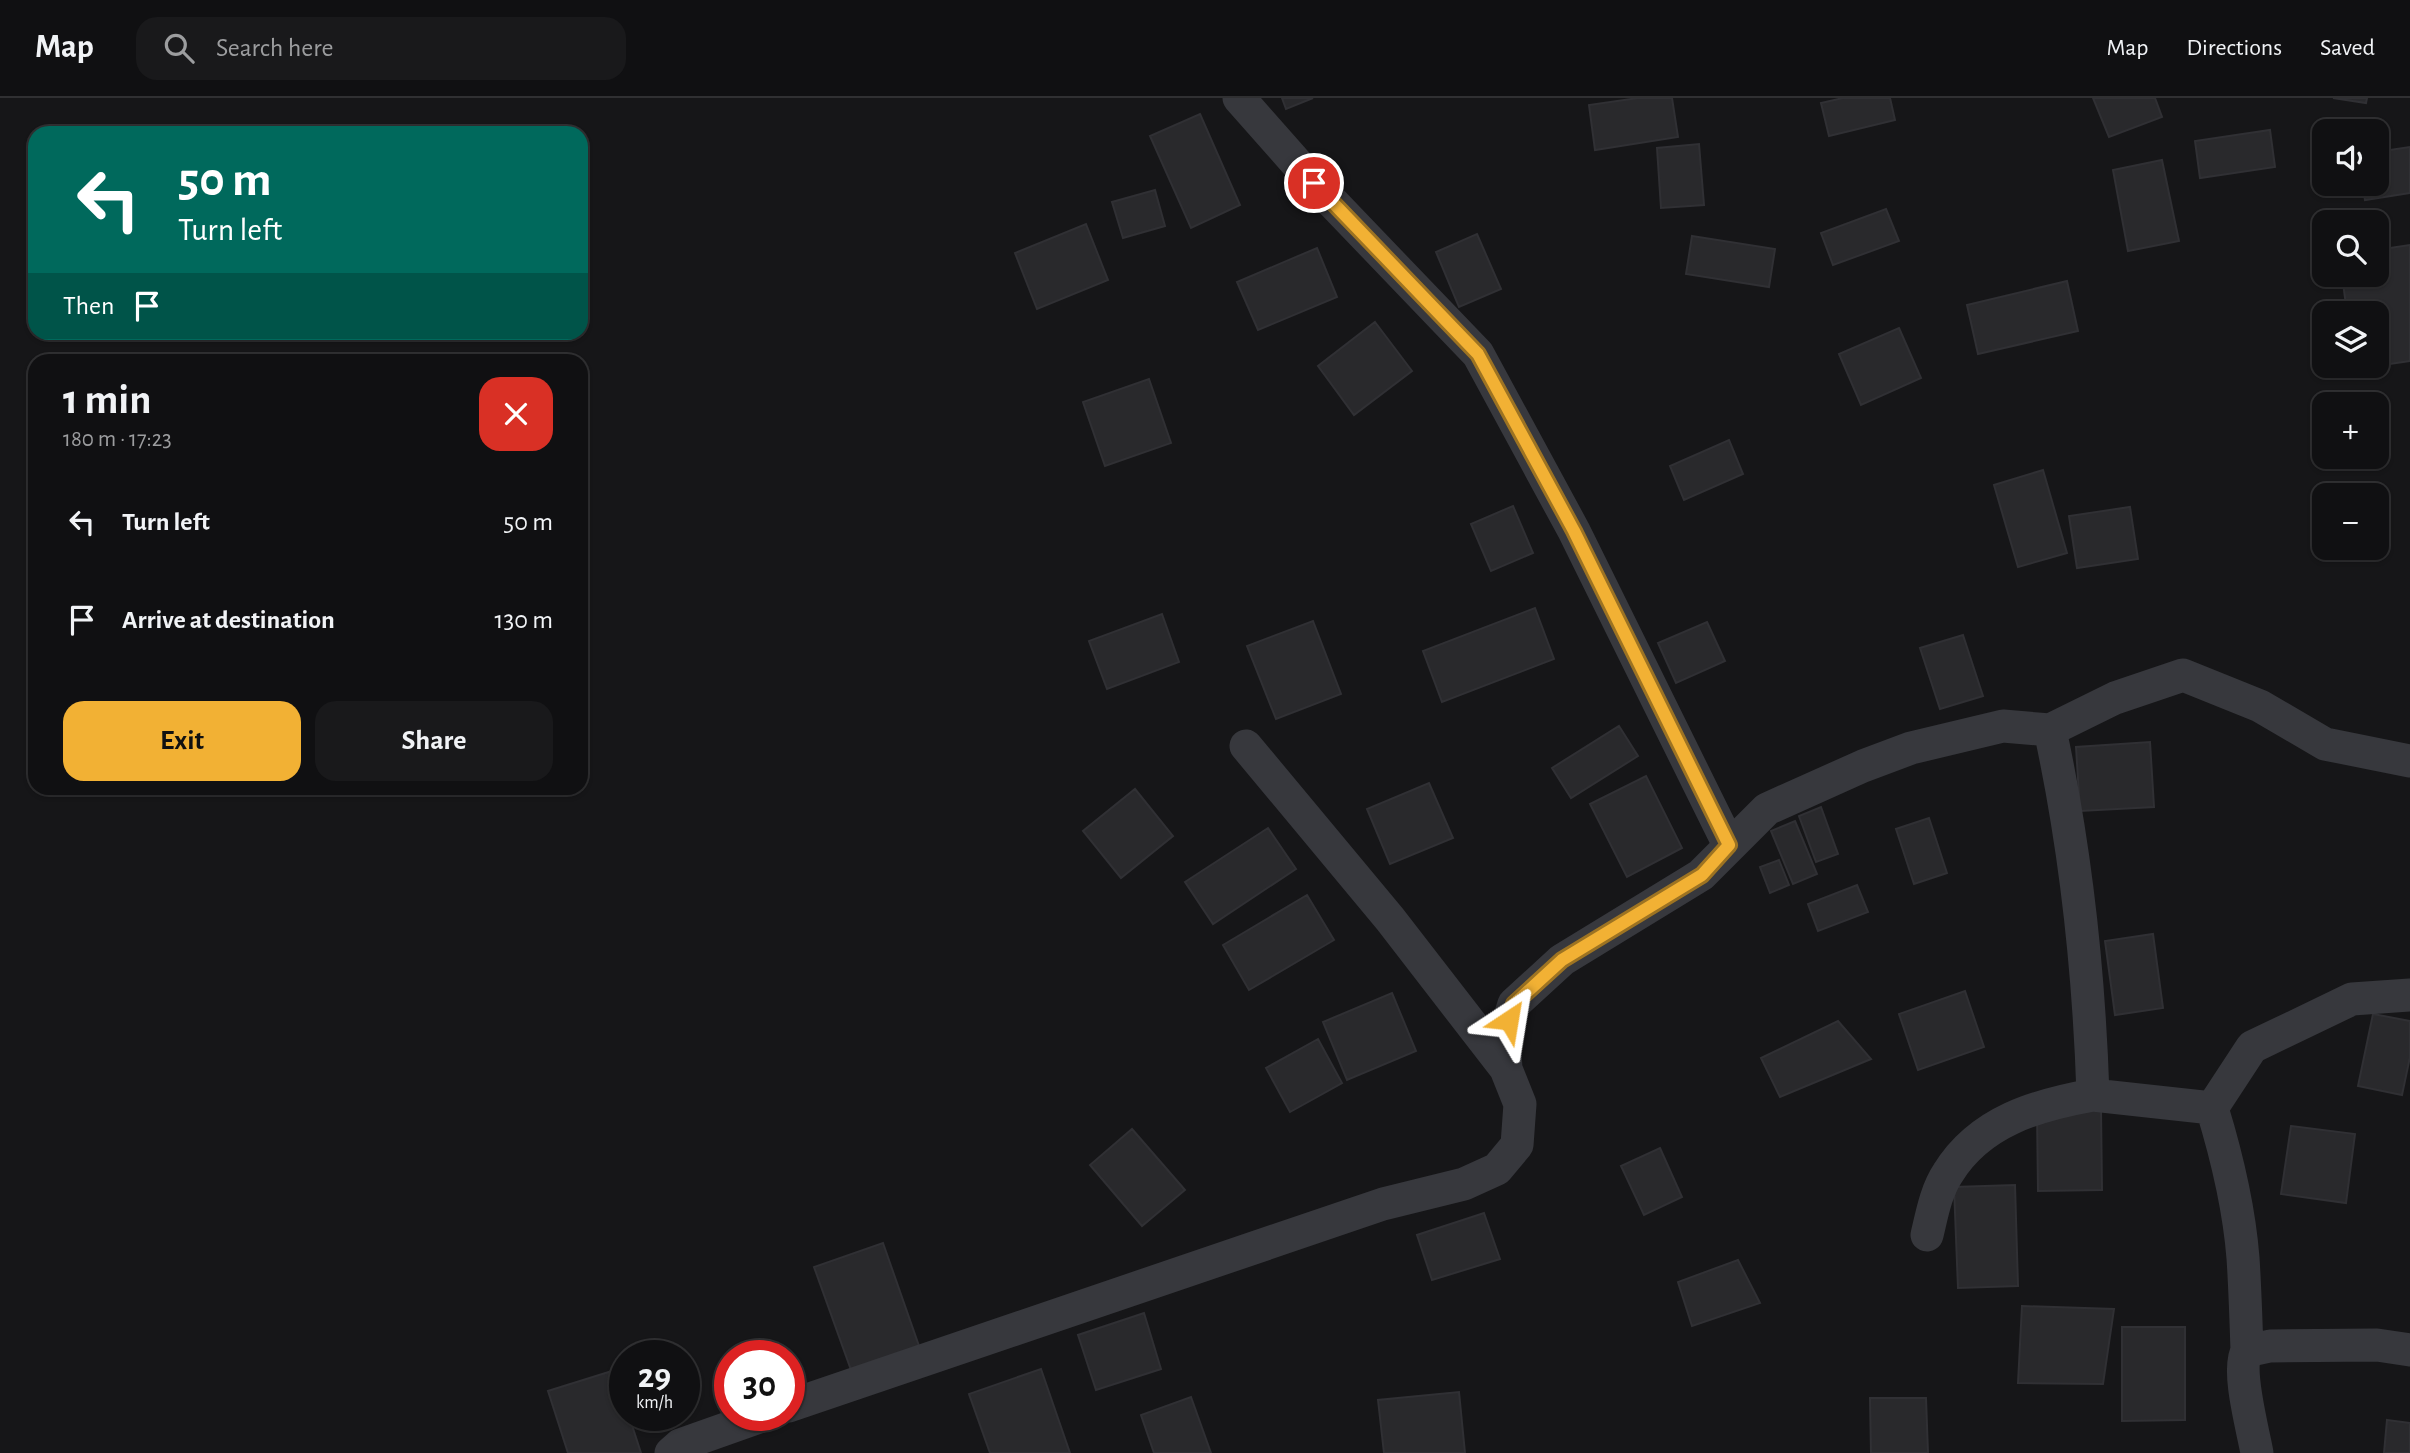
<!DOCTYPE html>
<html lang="en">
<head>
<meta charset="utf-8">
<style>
	body { margin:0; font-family:"Alegreya Sans",sans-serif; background:#19191b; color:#f1f3f6; height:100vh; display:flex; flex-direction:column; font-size:26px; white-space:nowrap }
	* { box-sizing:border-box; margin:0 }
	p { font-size:23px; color:#9c9d9f }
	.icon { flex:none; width:38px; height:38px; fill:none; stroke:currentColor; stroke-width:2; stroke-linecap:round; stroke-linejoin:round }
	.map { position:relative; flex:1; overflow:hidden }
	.sheet { position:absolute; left:28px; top:256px; width:560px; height:441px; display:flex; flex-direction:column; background:#101012; border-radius:21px; box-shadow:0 2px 5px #0004,0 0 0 2px #303032 }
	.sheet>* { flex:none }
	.guide { position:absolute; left:28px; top:28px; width:560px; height:214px; border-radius:21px; box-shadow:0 2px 5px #0004,0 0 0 2px #303032; background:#00695c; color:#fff; overflow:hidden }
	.tools { position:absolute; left:2312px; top:21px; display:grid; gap:14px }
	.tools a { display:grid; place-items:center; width:77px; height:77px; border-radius:14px; background:#101012; box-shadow:0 2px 5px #0004,0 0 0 2px #303032; font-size:35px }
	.speed { position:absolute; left:609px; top:1242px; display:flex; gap:14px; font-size:35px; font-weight:700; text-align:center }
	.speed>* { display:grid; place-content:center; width:91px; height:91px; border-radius:50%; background:#101012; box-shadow:0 2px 5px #0004,0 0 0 2px #303032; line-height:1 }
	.speed small { font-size:18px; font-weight:400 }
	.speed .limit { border:10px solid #d22; background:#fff; color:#111 }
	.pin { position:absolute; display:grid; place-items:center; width:60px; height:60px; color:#fff; margin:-30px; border:4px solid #fff; border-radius:50%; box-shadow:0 2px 7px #0007 }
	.me { position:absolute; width:77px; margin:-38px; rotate:33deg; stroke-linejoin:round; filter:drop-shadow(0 0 5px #0008) }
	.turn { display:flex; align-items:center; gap:24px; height:147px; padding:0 35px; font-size:32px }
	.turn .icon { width:91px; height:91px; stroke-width:2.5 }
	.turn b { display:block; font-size:49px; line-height:60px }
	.then { display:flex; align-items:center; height:66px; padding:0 35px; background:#0003; gap:14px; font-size:26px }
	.round { display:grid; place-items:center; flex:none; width:74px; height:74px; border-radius:21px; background:#19191b }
	.summary { display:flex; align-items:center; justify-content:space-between; height:119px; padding:0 35px }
	h1 { font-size:42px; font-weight:600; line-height:52px }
	.primary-button { display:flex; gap:14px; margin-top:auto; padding:14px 35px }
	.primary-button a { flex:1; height:80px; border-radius:21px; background:#f2b134; color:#111; font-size:28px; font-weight:600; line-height:80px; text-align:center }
	.primary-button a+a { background:#19191b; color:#f1f3f6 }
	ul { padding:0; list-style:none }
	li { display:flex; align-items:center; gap:21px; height:98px; padding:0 35px }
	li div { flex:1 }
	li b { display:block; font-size:26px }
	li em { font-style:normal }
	header { display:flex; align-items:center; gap:42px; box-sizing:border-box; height:98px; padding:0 35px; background:#101012; border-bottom:2px solid #303032 }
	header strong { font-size:33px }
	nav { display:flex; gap:38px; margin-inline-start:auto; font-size:24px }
	.search { width:490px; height:63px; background:#19191b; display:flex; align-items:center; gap:18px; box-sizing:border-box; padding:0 24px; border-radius:21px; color:#9c9d9f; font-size:26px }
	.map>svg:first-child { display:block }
</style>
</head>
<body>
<header>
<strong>Map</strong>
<div class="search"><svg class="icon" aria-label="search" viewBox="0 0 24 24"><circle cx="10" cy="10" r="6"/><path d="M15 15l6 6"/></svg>Search here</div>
<nav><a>Map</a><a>Directions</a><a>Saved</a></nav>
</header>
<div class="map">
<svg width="2410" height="1355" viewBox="0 0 2410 1355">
	<rect width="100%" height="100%" fill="#161618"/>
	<!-- building -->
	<path fill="#29292c" stroke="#303034" stroke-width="2" d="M1282 0H1313L1286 11Z
		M1638 0H1672L1678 39 1595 52 1589 7Z
		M1843 0H1890L1895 22 1829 38 1821 5Z
		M2093 0H2155L2162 19 2109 39Z
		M2333 0H2367L2366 5Z
		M1200 16 1240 107 1191 130 1150 38Z
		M2270 32 2275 69 2200 80 2195 43Z
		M1699 46 1704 107 1661 110 1657 50Z
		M2410 49V95L2365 102 2362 86H2376V54Z
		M2162 62 2179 143 2128 153 2113 72Z
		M1155 92 1165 128 1123 140 1112 104Z
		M1886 111 1899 143 1833 167 1821 135Z
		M1086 126 1108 182 1037 211 1015 155Z
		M1477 136 1501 191 1459 209 1436 154Z
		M1692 138 1775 151 1769 189 1686 176Z
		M2410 147V263L2355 271V268H2376V215H2347L2342 177H2376V152Z
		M1317 150 1337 199 1258 232 1237 184Z
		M2067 183 2078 233 1978 256 1967 207Z
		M1375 224 1412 273 1354 317 1318 268Z
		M1899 230 1921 280 1861 307 1839 256Z
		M1149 281 1171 345 1105 368 1083 304Z
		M1729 342 1743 376 1684 402 1670 368Z
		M2043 372 2067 455 2018 469 1994 387Z
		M1513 408 1533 455 1491 473 1471 426Z
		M2130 409 2138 461 2077 470 2069 418Z
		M1535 510 1554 561 1442 604 1423 553Z
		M1162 516 1179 564 1107 591 1089 543Z
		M1313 523 1341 596 1276 621 1247 548Z
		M1707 524 1725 563 1676 585 1658 545Z
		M1963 537 1983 598 1940 611 1920 550Z
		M1619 628 1638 658 1571 700 1552 670Z
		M2150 644 2154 709 2080 713 2076 649Z
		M1646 678 1682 750 1627 779 1590 706Z
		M1429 685 1453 740 1390 766 1367 711Z
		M1135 691 1173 738 1121 780 1083 733Z
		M1821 709 1838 756 1816 764 1799 718Z
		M1929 720 1947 775 1914 786 1896 731Z
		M1795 723 1817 776 1793 786 1771 733Z
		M1268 730 1296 771 1213 826 1185 784Z
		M1779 762 1789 787 1770 795 1760 769Z
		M1857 787 1868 814 1818 833 1808 806Z
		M1307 797 1334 842 1249 892 1223 847Z
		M2153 836 2163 910 2115 917 2105 843Z
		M1965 893 1984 949 1918 972 1899 916Z
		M1392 895 1416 953 1347 982 1323 924Z
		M2373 916 2410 923V959L2402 997 2358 988Z
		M1838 923 1871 961 1780 999 1761 960Z
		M1318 941 1342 985 1290 1014 1266 970Z
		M2101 1012 2102 1092 2038 1093 2037 1013Z
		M2291 1028 2355 1036 2346 1105 2281 1096Z
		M1132 1031 1185 1092 1142 1128 1090 1067Z
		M1660 1050 1682 1099 1644 1117 1621 1068Z
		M2015 1087 2018 1188 1958 1190 1954 1089Z
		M1484 1115 1500 1161 1432 1182 1417 1137Z
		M883 1145 919 1248 851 1272 814 1169Z
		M1738 1162 1760 1205 1692 1228 1678 1184Z
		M2022 1208 2114 1211 2103 1286 2018 1285Z
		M1144 1215 1161 1271 1096 1292 1078 1237Z
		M2122 1229H2185V1322L2122 1323Z
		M1041 1271 1070 1355H990L969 1296Z
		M615 1272 625 1303V1318H629L641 1355H568L548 1293Z
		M1459 1294 1465 1355H1384L1378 1302Z
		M1191 1299 1211 1355H1154L1141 1317Z
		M1870 1300H1926L1928 1355H1871Z
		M2387 1322 2410 1325V1355H2384Z"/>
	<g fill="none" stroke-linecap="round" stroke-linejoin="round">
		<!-- street -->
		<path stroke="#37383d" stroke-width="33" d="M1239 0 1314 85 1478 256 1574 433 1729 747
			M2050 632 2115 600 2183 577 2260 608 2325 646 2410 663
			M1246 648 1390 821 1506 971
			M2212 1010 2252 949 2352 901 2410 897
			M1927 1137C1932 1116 1936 1093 1948 1075 1980 1023 2037 1007 2093 997
			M789 1308 1383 1106 1464 1086 1497 1071 1517 1047 1520 1006 1506 971 1504 938 1514 906 1562 862 1701 777 1767 711 1863 668 1911 650 2003 628 2050 632C2076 752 2089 874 2093 997L2212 1010C2227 1059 2239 1109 2243 1160 2245 1190 2246 1222 2247 1253
			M671 1355 680 1347 762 1318
			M2257 1355C2253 1332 2236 1271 2247 1253L2270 1248 2377 1247 2410 1252"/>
	</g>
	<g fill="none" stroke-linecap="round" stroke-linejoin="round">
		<defs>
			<path id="route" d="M1314 85 1478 256 1574 433 1729 747 1702 777 1562 862 1514 906 1509 922"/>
		</defs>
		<!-- route casing -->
		<use href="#route" stroke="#9d7322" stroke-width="18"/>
		<!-- route -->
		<use href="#route" stroke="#f2b134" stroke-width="12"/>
	</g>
</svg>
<div class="tools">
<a><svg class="icon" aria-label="sound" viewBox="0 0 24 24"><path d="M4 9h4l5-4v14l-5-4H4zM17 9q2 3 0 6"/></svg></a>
<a><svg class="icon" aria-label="search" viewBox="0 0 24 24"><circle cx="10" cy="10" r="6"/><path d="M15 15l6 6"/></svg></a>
<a><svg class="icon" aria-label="layers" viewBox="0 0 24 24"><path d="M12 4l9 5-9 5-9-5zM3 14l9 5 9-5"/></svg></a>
<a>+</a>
<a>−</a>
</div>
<div class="speed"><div>29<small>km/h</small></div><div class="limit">30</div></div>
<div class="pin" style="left:1314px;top:85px;background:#d93025"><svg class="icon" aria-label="arrive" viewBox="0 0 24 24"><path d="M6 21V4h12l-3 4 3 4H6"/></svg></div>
<svg class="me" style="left:1509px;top:922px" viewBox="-20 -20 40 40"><path d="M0-17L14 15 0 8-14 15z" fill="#f2b134" stroke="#fff" stroke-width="4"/></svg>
<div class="guide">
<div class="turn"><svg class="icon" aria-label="left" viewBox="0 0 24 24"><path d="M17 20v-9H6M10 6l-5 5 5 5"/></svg><div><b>50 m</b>Turn left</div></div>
<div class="then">Then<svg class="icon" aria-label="arrive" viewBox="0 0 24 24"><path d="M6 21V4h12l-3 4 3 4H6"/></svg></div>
</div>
<section class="sheet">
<div class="summary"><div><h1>1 min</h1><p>180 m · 17:23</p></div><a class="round" style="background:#d93025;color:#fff"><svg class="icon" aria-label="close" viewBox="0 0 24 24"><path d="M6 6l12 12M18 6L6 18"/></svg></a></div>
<ul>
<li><svg class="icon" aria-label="left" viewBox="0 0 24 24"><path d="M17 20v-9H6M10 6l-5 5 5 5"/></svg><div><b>Turn left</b></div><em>50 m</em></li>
<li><svg class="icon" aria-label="arrive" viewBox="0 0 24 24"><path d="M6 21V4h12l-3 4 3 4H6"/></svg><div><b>Arrive at destination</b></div><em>130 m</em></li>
</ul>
<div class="primary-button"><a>Exit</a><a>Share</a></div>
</section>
</div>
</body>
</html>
